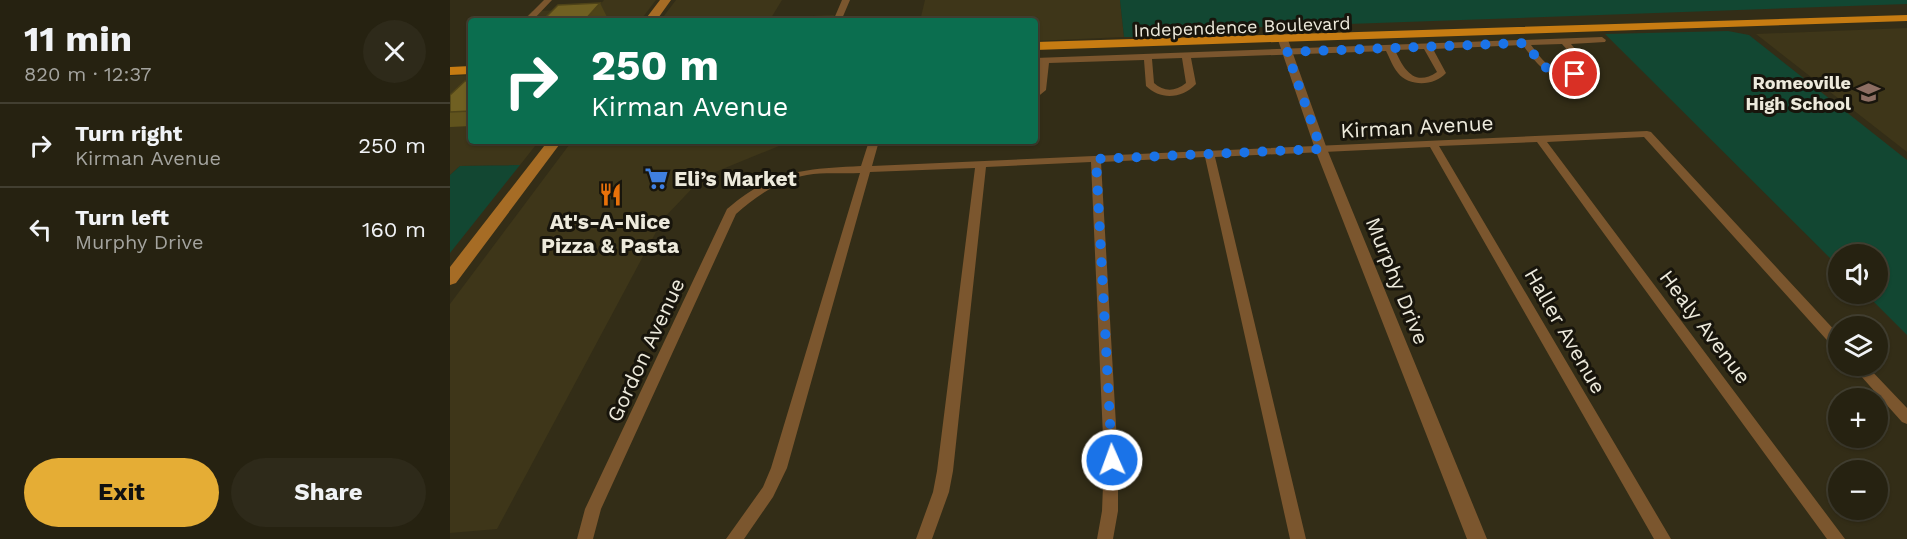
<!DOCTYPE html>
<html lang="en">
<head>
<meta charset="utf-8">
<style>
	body { margin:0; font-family:"Work Sans",sans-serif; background:#2e2a1a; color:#f1f3f6; height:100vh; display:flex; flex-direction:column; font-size:22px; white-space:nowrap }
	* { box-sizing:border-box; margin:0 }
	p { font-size:20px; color:#a4a49f }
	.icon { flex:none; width:33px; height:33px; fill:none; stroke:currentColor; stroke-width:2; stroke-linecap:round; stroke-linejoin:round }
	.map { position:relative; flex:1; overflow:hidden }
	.drawer { display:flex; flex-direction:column; background:#262211; width:450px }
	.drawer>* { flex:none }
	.hud { position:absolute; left:18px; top:18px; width:570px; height:126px; border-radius:6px; box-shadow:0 2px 4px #0004,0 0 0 2px #423f31; background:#0b6e4f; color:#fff; overflow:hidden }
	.fabs { position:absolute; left:1378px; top:244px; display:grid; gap:12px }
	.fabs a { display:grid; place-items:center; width:60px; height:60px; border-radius:50%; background:#262211; box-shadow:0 2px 4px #0004,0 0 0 2px #423f31; font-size:30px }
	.pin { position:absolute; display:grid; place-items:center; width:51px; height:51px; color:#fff; margin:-26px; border:3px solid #fff; border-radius:50%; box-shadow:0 2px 6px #0007 }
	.me { position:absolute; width:66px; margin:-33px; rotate:358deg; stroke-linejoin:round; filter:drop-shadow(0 0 4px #0008) }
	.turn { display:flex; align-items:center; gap:21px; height:126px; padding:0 24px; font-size:27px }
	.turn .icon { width:78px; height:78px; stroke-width:2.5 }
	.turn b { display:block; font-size:42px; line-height:51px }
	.round { display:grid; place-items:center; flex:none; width:63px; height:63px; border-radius:32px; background:#2e2a1a }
	.head { display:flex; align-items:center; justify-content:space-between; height:102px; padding:0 24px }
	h1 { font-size:36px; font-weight:700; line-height:45px }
	.action { display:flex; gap:12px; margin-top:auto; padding:12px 24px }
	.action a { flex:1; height:69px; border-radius:36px; background:#e5ad35; color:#111; font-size:24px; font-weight:700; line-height:69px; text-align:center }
	.action a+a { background:#2e2a1a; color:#f1f3f6 }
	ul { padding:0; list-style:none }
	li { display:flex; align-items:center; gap:18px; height:84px; padding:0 24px; border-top:2px solid #423f31 }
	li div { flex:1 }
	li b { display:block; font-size:22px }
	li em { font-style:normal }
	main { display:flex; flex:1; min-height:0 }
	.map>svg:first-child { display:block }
</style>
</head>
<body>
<main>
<section class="drawer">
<div class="head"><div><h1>11 min</h1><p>820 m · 12:37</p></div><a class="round"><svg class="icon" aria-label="close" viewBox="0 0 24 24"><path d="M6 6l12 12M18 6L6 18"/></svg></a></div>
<ul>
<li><svg class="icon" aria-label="right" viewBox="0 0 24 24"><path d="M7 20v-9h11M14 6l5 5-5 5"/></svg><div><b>Turn right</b><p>Kirman Avenue</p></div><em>250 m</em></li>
<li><svg class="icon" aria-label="left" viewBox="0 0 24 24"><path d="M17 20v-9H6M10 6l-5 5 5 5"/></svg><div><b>Turn left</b><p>Murphy Drive</p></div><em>160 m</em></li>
</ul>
<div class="action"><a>Exit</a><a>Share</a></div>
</section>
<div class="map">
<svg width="1457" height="539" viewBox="0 0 1457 539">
	<rect width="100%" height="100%" fill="#332d17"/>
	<!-- built -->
	<path fill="#3e3619" d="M154 0H206L190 21H72L82 11 146 9Z
		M226 0H332L321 18 384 15 382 21H210Z
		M475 0H670L674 37 585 41V21H470Z
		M1457 28V152L1306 34Z
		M21 75V141H89L70 165 10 166 0 175V76Z
		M122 141H354L329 146 253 177 213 219 47 529 0 533V304Z"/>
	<!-- green -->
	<path fill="#124732" d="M670 0H1457V4L703 31V37H674Z
		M1278 31 1299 35 1457 160V335L1416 294H1428V255H1389V267L1155 34Z
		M70 165 0 253V175L10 166Z"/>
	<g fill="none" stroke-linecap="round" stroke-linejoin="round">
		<!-- minor -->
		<path fill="#7b562e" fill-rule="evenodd" d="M94 0H102L82 21H73Z
			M392 0H400L391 21H383Z
			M1152 37 1156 40 1155 42 1121 44 1136 62 1137 70C1110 92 1088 67 1073 45L983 49 996 73C985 86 959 87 948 73 942 66 940 58 936 51L741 58 746 84C732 99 710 100 696 86L694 60 599 63 596 90 585 99 590 63 585 64V58ZM1112 44 1128 62V69C1105 79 1094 62 1081 45ZM974 49 987 72C964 88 953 68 945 50ZM732 58 736 83C725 92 714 92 704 83L702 59Z
			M1197 131 1201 132 1389 335V349L1384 348 1194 137 1097 142 1395 539H1377L1087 142 989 146 1221 539H1204L980 147 765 157 856 539H840L755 157 651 162 668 460V511L663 539H647L652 511 654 460 641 162 536 167 503 471 499 492 482 539H466L483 492 487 471 525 168 420 172 337 468 323 497 294 539H276L313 487 321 468 410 173C392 174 374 172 357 175 330 180 306 196 286 214L151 509 143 539H127L135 509 277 209C323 170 354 169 411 166L419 141H429L422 166Z
			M1402 366H1417L1457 408V424L1452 422Z"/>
		<!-- tertiary -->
		<path fill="#7b562e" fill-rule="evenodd" d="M832 34 837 37 877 149 1037 539H1017L865 149 827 37Z"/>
		<!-- secondary -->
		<path fill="#a66c25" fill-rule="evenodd" d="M210 0H221L206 21H194Z
			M98 141H112L6 283 0 285V267Z"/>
		<!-- primary -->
		<path fill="#c77c12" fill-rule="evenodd" d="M1457 15V21L585 50V42Z
			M21 66V74L0 75V67Z"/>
	</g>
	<!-- wall -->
	<path fill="#60531d" d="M21 81V126L0 127V95Z"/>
	<!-- shaded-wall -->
	<path fill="#4e4318" d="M150 3 157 17 153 21H134Z"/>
	<!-- building -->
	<path fill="#706022" stroke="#4e4318" stroke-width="1.5" d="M150 3 134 21H92L108 5Z
		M15 81H21V111L0 112V95Z"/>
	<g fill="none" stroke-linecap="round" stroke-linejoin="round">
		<!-- route -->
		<path stroke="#1a73e8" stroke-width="10" stroke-dasharray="0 18" d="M662 460 646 159 871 149 837 52 1075 43C1091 63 1097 77 1125 74"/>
	</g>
	<!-- icons -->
	<defs>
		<symbol id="school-bare" viewBox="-9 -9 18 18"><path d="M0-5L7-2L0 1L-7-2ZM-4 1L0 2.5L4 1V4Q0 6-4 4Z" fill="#8d6e63" stroke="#18150c" stroke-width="2.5" paint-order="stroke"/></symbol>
		<symbol id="supermarket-bare" viewBox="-9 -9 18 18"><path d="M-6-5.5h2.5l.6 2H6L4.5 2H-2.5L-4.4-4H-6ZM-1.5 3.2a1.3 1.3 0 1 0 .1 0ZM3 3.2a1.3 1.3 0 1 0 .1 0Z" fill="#3f7fe0" stroke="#18150c" stroke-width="2.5" paint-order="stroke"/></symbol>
		<symbol id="restaurant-bare" viewBox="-9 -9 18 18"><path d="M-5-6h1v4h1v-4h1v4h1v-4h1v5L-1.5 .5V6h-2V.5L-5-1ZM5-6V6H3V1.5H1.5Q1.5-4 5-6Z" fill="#e8710a" stroke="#18150c" stroke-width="2.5" paint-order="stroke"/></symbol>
	</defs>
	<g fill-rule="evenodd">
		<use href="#school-bare" x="1402" y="76" width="33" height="33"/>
		<use href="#supermarket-bare" x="190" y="162" width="33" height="33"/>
		<use href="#restaurant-bare" x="144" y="178" width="33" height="33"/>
	</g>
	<g text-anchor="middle" stroke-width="6" stroke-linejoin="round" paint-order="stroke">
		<!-- far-street labels -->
		<g font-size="18" fill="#edeadc" stroke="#18150c">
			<text transform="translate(792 27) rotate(-2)" y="6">Independence Boulevard</text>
		</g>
		<!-- far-poi labels -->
		<g font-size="18" font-weight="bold" fill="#edeadc" stroke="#18150c" text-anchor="end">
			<text x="1401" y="89">Romeoville<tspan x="1401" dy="21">High School</tspan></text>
		</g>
		<!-- street labels -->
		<g font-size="21" fill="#edeadc" stroke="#18150c">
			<text transform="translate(967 127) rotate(-3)" y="7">Kirman Avenue</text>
			<text transform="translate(947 281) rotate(68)" y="7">Murphy Drive</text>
			<text transform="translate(1255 327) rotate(53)" y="7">Healy Avenue</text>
			<text transform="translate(1115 331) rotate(60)" y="7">Haller Avenue</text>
			<text transform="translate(196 350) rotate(-65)" y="7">Gordon Avenue</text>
		</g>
		<!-- poi labels -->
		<g font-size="21" font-weight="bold" fill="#edeadc" stroke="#18150c" text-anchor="start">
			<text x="224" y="186">Eli’s Market</text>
			<text x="160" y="229" text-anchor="middle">At's-A-Nice<tspan x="160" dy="24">Pizza &amp; Pasta</tspan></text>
		</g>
	</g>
</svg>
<div class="fabs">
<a><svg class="icon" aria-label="sound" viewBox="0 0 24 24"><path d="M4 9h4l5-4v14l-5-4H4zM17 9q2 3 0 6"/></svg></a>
<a><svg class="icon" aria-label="layers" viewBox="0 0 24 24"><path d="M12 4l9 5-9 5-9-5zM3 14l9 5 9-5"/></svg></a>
<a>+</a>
<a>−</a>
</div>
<div class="pin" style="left:1125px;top:74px;background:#d93025"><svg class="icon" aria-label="arrive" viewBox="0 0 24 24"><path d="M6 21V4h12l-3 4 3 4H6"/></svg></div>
<svg class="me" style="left:662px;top:460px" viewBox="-20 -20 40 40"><circle r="17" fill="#1a73e8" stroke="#fff" stroke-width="3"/><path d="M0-11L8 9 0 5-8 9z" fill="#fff"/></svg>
<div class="hud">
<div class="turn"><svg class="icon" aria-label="right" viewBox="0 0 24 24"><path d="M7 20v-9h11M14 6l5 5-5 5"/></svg><div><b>250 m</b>Kirman Avenue</div></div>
</div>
</div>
</main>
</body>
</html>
